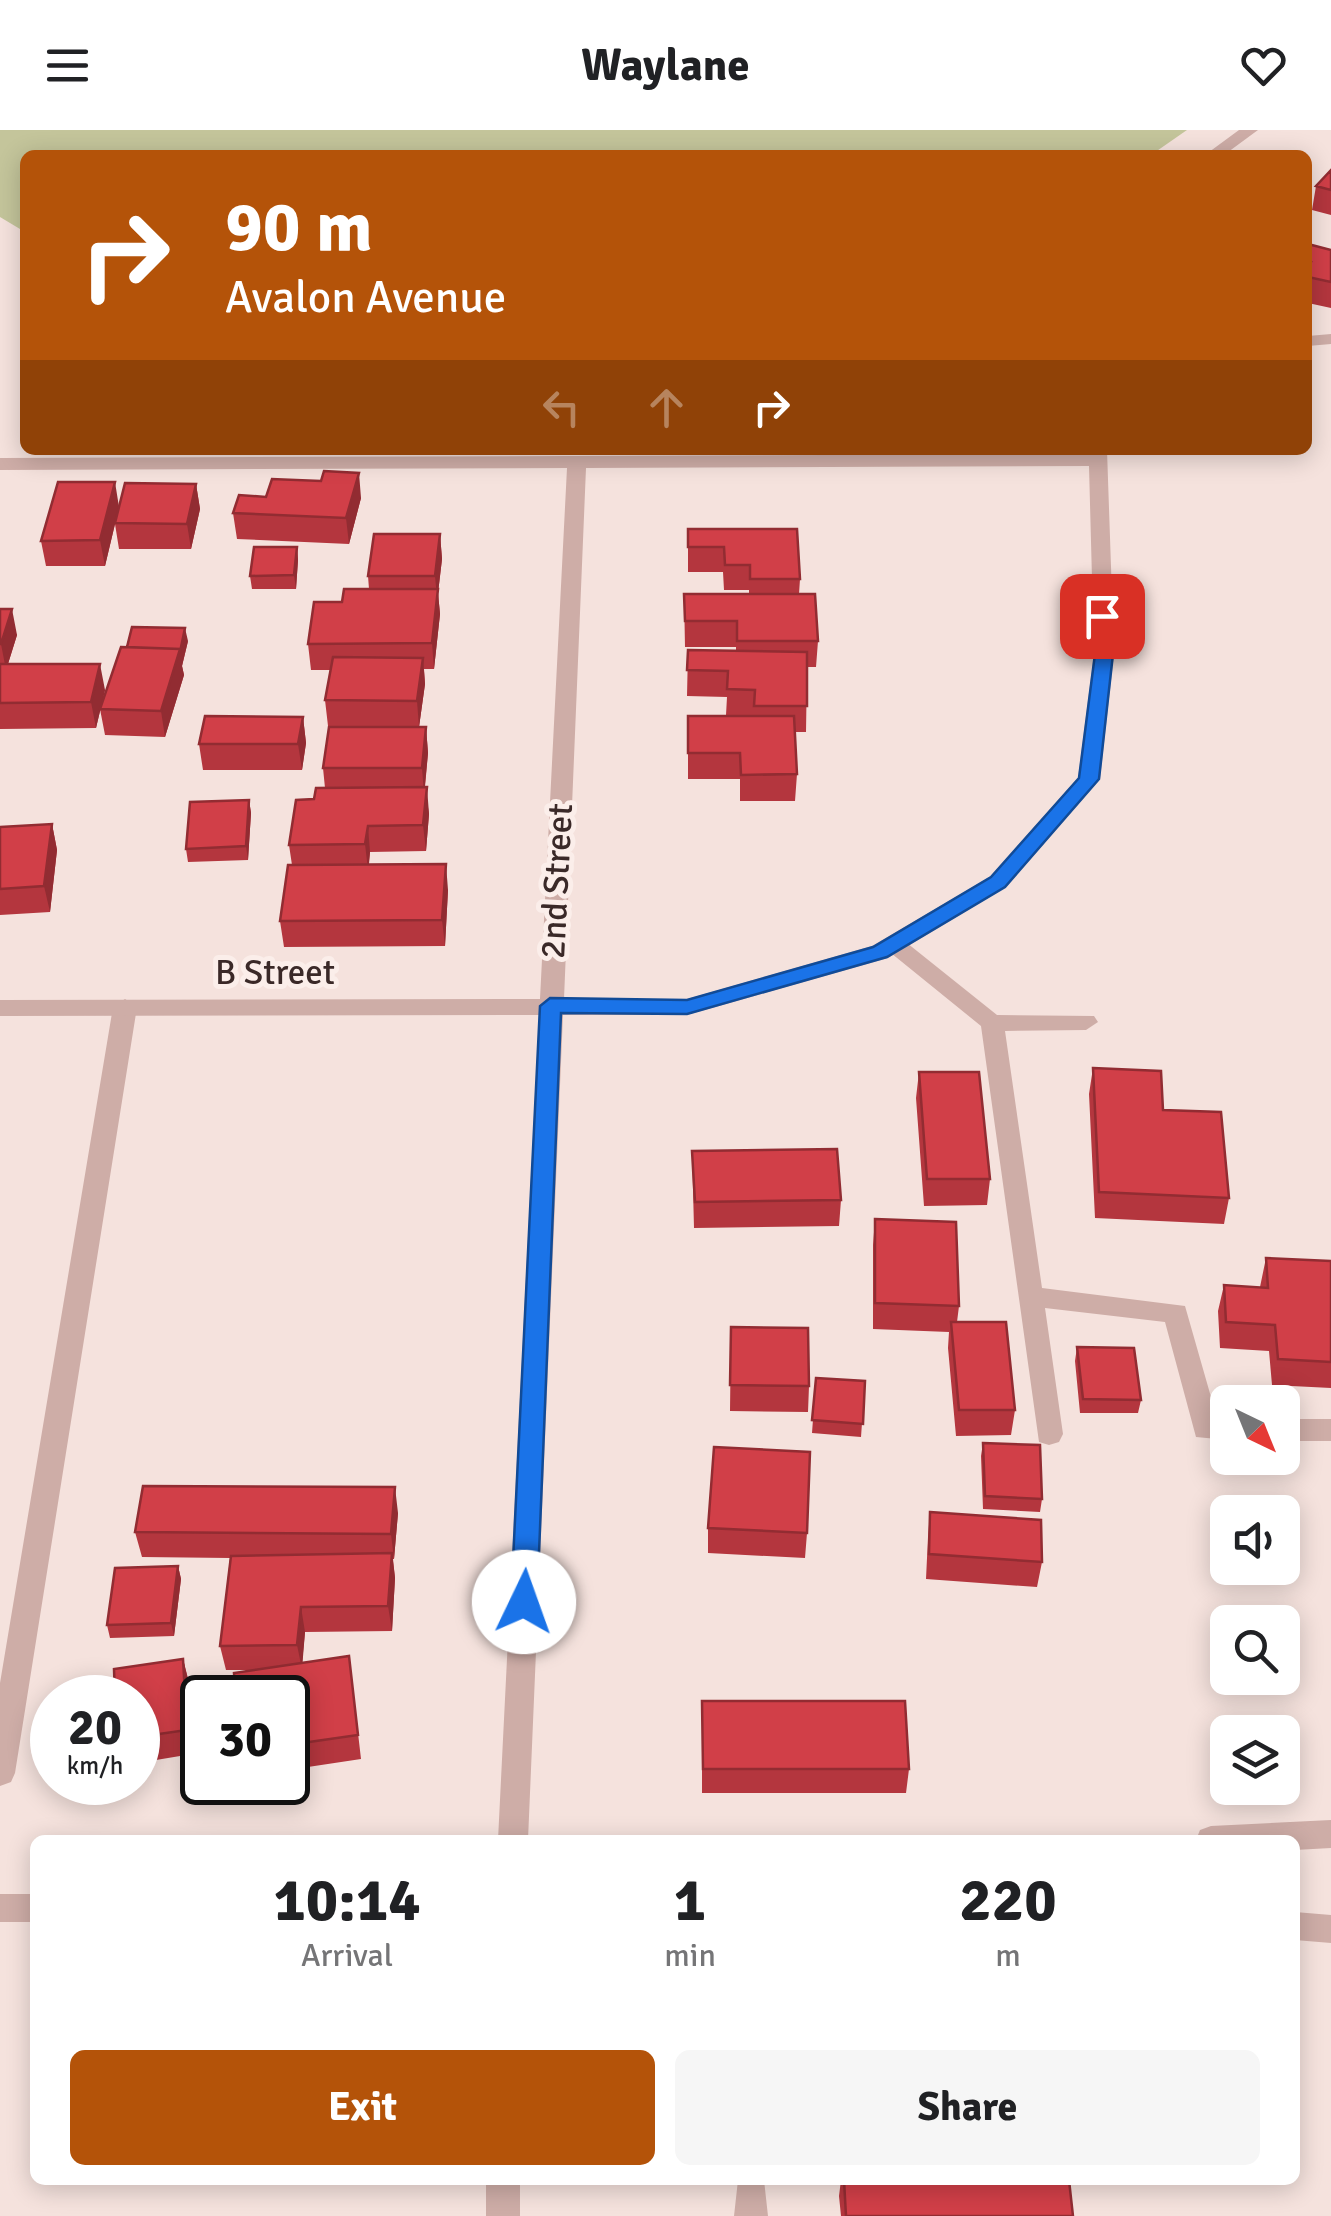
<!DOCTYPE html>
<html lang="en">
<head>
<meta charset="utf-8">
<style>
	body { margin:0; font-family:Signika,sans-serif; background:#f6f6f6; color:#202124; height:100vh; display:flex; flex-direction:column; font-size:38px; white-space:nowrap }
	* { box-sizing:border-box; margin:0 }
	p { font-size:32px; color:#757577 }
	.icon { flex:none; width:55px; height:55px; fill:none; stroke:currentColor; stroke-width:2; stroke-linecap:round; stroke-linejoin:round }
	.map { position:relative; flex:1; overflow:hidden }
	.panel { position:absolute; left:30px; top:1705px; width:1270px; height:350px; display:flex; flex-direction:column; background:#fff; border-radius:15px; box-shadow:0 5px 25px #0003 }
	.panel>* { flex:none }
	.guide { position:absolute; left:20px; top:20px; width:1292px; height:305px; border-radius:15px; box-shadow:0 5px 25px #0003; background:#b45309; color:#fff; overflow:hidden }
	.needle { width:65px; rotate:137deg }
	.fabs { position:absolute; left:1210px; top:1255px; display:grid; gap:20px }
	.fabs a { display:grid; place-items:center; width:90px; height:90px; border-radius:15px; background:#fff; box-shadow:0 5px 25px #0003; font-size:50px }
	.speed { position:absolute; left:30px; top:1545px; display:flex; gap:20px; font-size:50px; font-weight:700; text-align:center }
	.speed>* { display:grid; place-content:center; width:130px; height:130px; border-radius:50%; background:#fff; box-shadow:0 5px 25px #0003; line-height:1 }
	.speed small { font-size:25px; font-weight:400 }
	.speed .limit { border:5px solid #111; border-radius:15px; background:#fff; color:#111 }
	.pin { position:absolute; display:grid; place-items:center; width:85px; height:85px; color:#fff; margin:-42px; border-radius:20px; box-shadow:0 5px 15px #0006 }
	.me { position:absolute; width:110px; margin:-55px; rotate:3deg; stroke-linejoin:round; filter:drop-shadow(0 0 8px #0008) }
	.turn { display:flex; align-items:center; gap:35px; height:210px; padding:0 40px; font-size:45px }
	.turn .icon { width:130px; height:130px; stroke-width:2.5 }
	.turn b { display:block; font-size:70px; line-height:85px }
	.lanes { display:flex; align-items:center; height:95px; padding:0 40px; background:#0003; justify-content:center; gap:50px; direction:ltr }
	.lanes .off { opacity:.35 }
	.eta { display:flex; justify-content:space-evenly; align-items:center; height:170px; text-align:center }
	.eta b { font-size:60px; font-weight:700; line-height:70px }
	.cta { display:flex; gap:20px; margin-top:auto; padding:20px 40px }
	.cta a { flex:1; height:115px; border-radius:15px; background:#b45309; color:#fff; font-size:40px; font-weight:700; line-height:115px; text-align:center }
	.cta a+a { background:#f6f6f6; color:#202124 }
	header { display:flex; justify-content:space-between; align-items:center; height:130px; padding:0 40px; background:#fff; font-size:45px; font-weight:700 }
	.map>svg:first-child { display:block }
</style>
</head>
<body>
<header><svg class="icon" aria-label="menu" viewBox="0 0 24 24"><path d="M4 6h16M4 12h16M4 18h16"/></svg>Waylane<svg class="icon" aria-label="heart" viewBox="0 0 24 24"><path d="M12 20l-8-8c-3-5 5-10 8-4 3-6 11-1 8 4z"/></svg></header>
<div class="map">
<svg width="1331" height="2086" viewBox="0 0 1331 2086">
	<rect width="100%" height="100%" fill="#f5e2dd"/>
	<!-- green -->
	<path fill="#c4c59b" d="M0 0H1187L1151 25H25V102L0 87Z"/>
	<g fill="none" stroke-linecap="round" stroke-linejoin="round">
		<!-- service -->
		<path fill="#ceada7" fill-rule="evenodd" d="M894 806 902 809 997 885 1094 886 1098 892 1086 900 1005 901 1042 1158 1185 1176 1217 1288H1228V1310L1196 1307 1165 1192 1045 1178 1063 1304 1059 1312 1049 1315 1039 1312 981 896 886 819 882 814 886 809Z
			M125 869 137 877 15 1643 11 1652 0 1656V1553L113 877Z
			M1282 1289H1331V1311H1282Z
			M738 2050H764L768 2086H734Z"/>
		<!-- minor -->
		<path fill="#ceada7" fill-rule="evenodd" d="M1239 0H1258L1224 25H1205Z
			M1331 204V214L1308 216V206Z
			M1089 320H1107L1114 524 1100 649 1006 757 888 828 687 885H563L528 1710H498L539 885 0 886V870L540 869 567 338 0 340V328L1089 324ZM1089 336 1094 524 1078 648 990 747 872 816 687 869H564L586 338Z
			M1331 1690V1718L1295 1720V1710H1196L1200 1700 1211 1696Z
			M0 1764H35V1792H0Z
			M1295 1782 1331 1785V1813L1295 1810Z
			M486 2050H520V2086H486Z"/>
	</g>
	<!-- wall -->
	<path fill="#b4363e" d="M1331 40V85L1312 80 1316 56Z
		M1308 114 1331 120V178L1308 173Z
		M196 354 200 379 191 419H119L115 394 105 436H46L41 411 119 378Z
		M266 367 361 368 349 414 237 409 233 383Z
		M688 399 800 449 799 464 818 511 816 537H807L806 602H794L797 644 795 671H740V649H688V586H754L726 585 727 567 687 566 688 520 736 521V517H685L684 464H749V460H724L723 442H688Z
		M440 404 442 429 438 463 440 484 434 539H424L425 554 419 597H426L428 623 425 657 429 684 426 721 370 722 369 734 448 760 445 816 284 817 280 791 292 735 289 715 314 669 325 658 323 638 392 597 328 596 325 570 331 540H311L308 514 342 472 369 459 368 446Z
		M297 417 298 430 296 459H252L250 446Z
		M0 479 17 505 8 534 105 560 96 598 0 599Z
		M188 511 182 536 184 545 165 607 105 605 100 579Z
		M303 587 306 613 302 640H203L199 614Z
		M249 670 251 683 248 730 188 732 186 719Z
		M52 694 57 720 50 782 0 785V697Z
		M1093 938 1163 980 1229 1068 1224 1094 1095 1088 1089 964Z
		M919 942 990 1049 987 1075 924 1076 916 968Z
		M692 1021 841 1070 839 1096 694 1098Z
		M875 1089 959 1176 957 1192 1015 1280 1011 1305 956 1306 948 1218 949 1202 873 1199V1115Z
		M1266 1128 1331 1131V1258L1272 1255 1269 1221 1220 1218 1218 1181 1224 1155 1260 1157Z
		M731 1197 809 1256 808 1282 730 1281Z
		M1077 1217 1141 1270 1138 1283H1080L1075 1231Z
		M816 1248 865 1251 861 1307 812 1303Z
		M983 1313 1042 1369 1040 1382 983 1379 981 1326Z
		M930 1382 1042 1432 1037 1457 926 1449 928 1407Z
		M398 1383 394 1429H393L395 1448 392 1501 305 1502 302 1533 352 1551 361 1629 288 1640V1568L255 1540H226L220 1516 230 1428 142 1427 135 1402Z
		M708 1398 807 1403 805 1428 708 1423Z
		M178 1436 181 1449 174 1506 110 1508 107 1495Z
		M183 1529 189 1553 192 1624 138 1633V1568Z
		M702 1571 909 1639 906 1663H702Z
		M143 2050H351L144 2051Z
		M841 2050H1069L1073 2086H841L839 2066Z"/>
	<!-- shaded-wall -->
	<path fill="#922c32" d="M359 343 361 368 349 414 346 388Z
		M115 352 119 377 105 436 100 410Z
		M196 354 200 379 191 419 187 394Z
		M440 404 442 429 438 463 440 484 434 539 432 513 437 467 435 446Z
		M297 417 298 430 296 459 294 445Z
		M12 479 17 505 6 540 1 514Z
		M185 498 188 511 182 536 184 545 165 607 161 581Z
		M423 528 425 554 419 597 417 571Z
		M100 534 105 560 96 598 91 572Z
		M303 587 306 613 302 640 298 614Z
		M426 597 428 623 424 664 422 638Z
		M427 657 429 684 426 721 423 695Z
		M249 670 251 683 248 730 246 716Z
		M52 694 57 720 50 782 44 756Z
		M368 696 370 722 368 740 365 714Z
		M446 734 448 760 445 816 442 790Z
		M395 1357 398 1383 394 1429 391 1404Z
		M392 1423 395 1448 392 1501 388 1476Z
		M178 1436 181 1449 174 1506 171 1493Z
		M301 1477 305 1502 302 1539 297 1515Z
		M183 1529 189 1553 192 1624 187 1600Z"/>
	<!-- building -->
	<path fill="#d13f48" stroke="#922c32" stroke-width="2.5" d="M1331 40V60L1316 56Z
		M1308 114 1331 120V152L1308 147V138L1311 132 1308 131Z
		M324 341 359 343 346 388 233 383 239 365 266 367 272 349 321 351Z
		M58 352H115L100 410 41 411Z
		M125 353 196 354 187 394 115 393Z
		M688 399H797L800 449H750V435H725L724 417H688Z
		M374 404H440L435 446H368Z
		M254 417H297L294 445 250 446Z
		M344 459H438L432 513 308 514 314 472H342Z
		M684 464H815L818 511H737V491H685Z
		M0 479H12L1 514H0Z
		M132 497 185 498 180 522V519L127 517Z
		M121 517 180 519 161 581 100 579Z
		M688 520 807 522V576H754L755 560 727 559 728 541 687 540Z
		M333 527 423 528 417 571 325 570Z
		M0 534H100L91 572 0 573Z
		M205 586 303 587 298 614H199Z
		M688 586H794L797 644 741 645 740 623H688Z
		M329 597H426L422 638H323Z
		M427 657 423 695 368 696 365 714 289 715 296 670 314 669 316 658Z
		M249 670 246 716 186 719 190 672Z
		M52 694 44 756 0 759V697Z
		M446 734 442 790 280 791 288 735Z
		M1093 938 1161 941 1163 980 1221 982 1229 1068 1099 1062Z
		M919 942H979L990 1049H927Z
		M837 1019 841 1070 695 1072 692 1021Z
		M875 1089 956 1092 959 1176 875 1173Z
		M1266 1128 1331 1131V1232L1278 1229 1275 1195 1226 1192 1224 1155 1268 1158Z
		M951 1192H1006L1015 1280H959Z
		M731 1197 808 1198 809 1256 730 1255Z
		M1077 1217 1134 1218 1141 1270 1083 1269Z
		M816 1248 865 1251 863 1294 812 1290Z
		M983 1313 1040 1315 1042 1369 985 1366Z
		M714 1317 810 1322 807 1403 708 1398Z
		M143 1356 395 1357 391 1404 135 1402Z
		M930 1382 1041 1390 1042 1432 929 1424Z
		M392 1423 388 1476 301 1477 297 1515 220 1516 231 1426Z
		M178 1436 171 1493 107 1495 115 1438Z
		M349 1526 358 1605 288 1615V1568H236L234 1543Z
		M183 1529 187 1600 138 1607V1568H115L114 1539Z
		M702 1571H905L909 1639H703Z
		M844 2050H1069L1073 2086H846Z"/>
	<!-- route -->
	<path fill="#1a73e8" stroke="#114b97" stroke-width="2.5" d="M1102 480 1112 486 1113 524 1099 649 1005 757 887 827 687 884 561 883 537 1472 533 1479 524 1482 515 1479 511 1472 540 876 550 868 687 870 873 817 991 747 1079 648 1095 524 1093 486Z"/>
	<g text-anchor="middle" stroke-width="10" stroke-linejoin="round" paint-order="stroke">
		<!-- street labels -->
		<g font-size="35" fill="#3a2928" stroke="#fbeeea">
			<text transform="translate(556 751) rotate(-87)" y="12">2nd Street</text>
			<text x="275" y="854">B Street</text>
		</g>
	</g>
</svg>
<div class="fabs">
<a><svg class="needle" viewBox="-14 -14 28 28"><path d="M0-13l5 13h-10z" fill="#e53935"/><path d="M0 13l5-13h-10z" fill="#757577"/></svg></a>
<a><svg class="icon" aria-label="sound" viewBox="0 0 24 24"><path d="M4 9h4l5-4v14l-5-4H4zM17 9q2 3 0 6"/></svg></a>
<a><svg class="icon" aria-label="search" viewBox="0 0 24 24"><circle cx="10" cy="10" r="6"/><path d="M15 15l6 6"/></svg></a>
<a><svg class="icon" aria-label="layers" viewBox="0 0 24 24"><path d="M12 4l9 5-9 5-9-5zM3 14l9 5 9-5"/></svg></a>
</div>
<div class="speed"><div>20<small>km/h</small></div><div class="limit">30</div></div>
<div class="pin" style="left:1102px;top:486px;background:#d93025"><svg class="icon" aria-label="arrive" viewBox="0 0 24 24"><path d="M6 21V4h12l-3 4 3 4H6"/></svg></div>
<svg class="me" style="left:524px;top:1472px" viewBox="-20 -20 40 40"><circle r="19" fill="#fff"/><path d="M0-13L10 11 0 6-10 11z" fill="#1a73e8"/></svg>
<div class="guide">
<div class="turn"><svg class="icon" aria-label="right" viewBox="0 0 24 24"><path d="M7 20v-9h11M14 6l5 5-5 5"/></svg><div><b>90 m</b>Avalon Avenue</div></div>
<div class="lanes"><svg class="icon off" aria-label="left" viewBox="0 0 24 24"><path d="M17 20v-9H6M10 6l-5 5 5 5"/></svg><svg class="icon off" aria-label="ahead" viewBox="0 0 24 24"><path d="M12 20V5M6 11l6-6 6 6"/></svg><svg class="icon" aria-label="right" viewBox="0 0 24 24"><path d="M7 20v-9h11M14 6l5 5-5 5"/></svg></div>
</div>
<section class="panel">
<div class="eta">
<div><b>10:14</b><p>Arrival</p></div>
<div><b>1</b><p>min</p></div>
<div><b>220</b><p>m</p></div>
</div>
<div class="cta"><a>Exit</a><a>Share</a></div>
</section>
</div>
</body>
</html>
